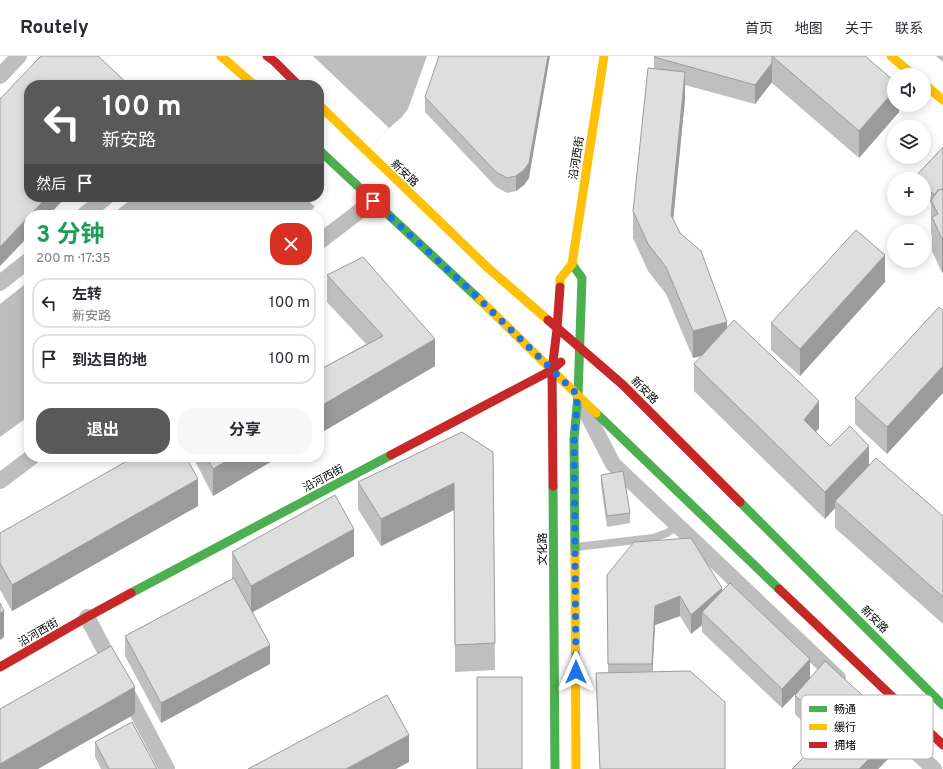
<!DOCTYPE html>
<html lang="zh">
<head>
<meta charset="utf-8">
<style>
	body { margin:0; font-family:Overpass,"Noto Sans SC",sans-serif; background:#f7f7f7; color:#2b2b33; height:100vh; display:flex; flex-direction:column; font-size:15px; white-space:nowrap }
	* { box-sizing:border-box; margin:0 }
	p { font-size:13px; color:#7c7c81 }
	.icon { flex:none; width:22px; height:22px; fill:none; stroke:currentColor; stroke-width:2; stroke-linecap:round; stroke-linejoin:round }
	.map { position:relative; flex:1; overflow:hidden }
	.sheet { position:absolute; left:24px; top:154px; width:300px; height:252px; display:flex; flex-direction:column; background:#fff; border-radius:16px; box-shadow:0 2px 10px #0003 }
	.sheet>* { flex:none }
	.guide { position:absolute; left:24px; top:24px; width:300px; height:122px; border-radius:16px; box-shadow:0 2px 10px #0003; background:#595959; color:#fff; overflow:hidden }
	.tools { position:absolute; left:887px; top:12px; display:grid; gap:8px }
	.tools a { display:grid; place-items:center; width:44px; height:44px; border-radius:50%; background:#fff; box-shadow:0 2px 10px #0003; font-size:20px }
	.pin { position:absolute; display:grid; place-items:center; width:34px; height:34px; color:#fff; margin:-17px; border-radius:8px; box-shadow:0 2px 6px #0006 }
	.me { position:absolute; width:44px; margin:-22px; rotate:0deg; stroke-linejoin:round; filter:drop-shadow(0 0 3px #0008) }
	.turn { display:flex; align-items:center; gap:14px; height:84px; padding:0 12px; font-size:18px }
	.turn .icon { width:52px; height:52px; stroke-width:2.5 }
	.turn b { display:block; font-size:28px; line-height:34px }
	.then { display:flex; align-items:center; height:38px; padding:0 12px; background:#0003; gap:8px; font-size:15px }
	.round { display:grid; place-items:center; flex:none; width:42px; height:42px; border-radius:16px; background:#f7f7f7 }
	.headline { display:flex; align-items:center; justify-content:space-between; height:68px; padding:0 12px }
	h1 { font-size:24px; font-weight:700; line-height:30px; color:#1e9e55 }
	.action { display:flex; gap:8px; margin-top:auto; padding:8px 12px }
	.action a { flex:1; height:46px; border-radius:16px; background:#595959; color:#fff; font-size:16px; font-weight:700; line-height:46px; text-align:center }
	.action a+a { background:#f7f7f7; color:#2b2b33 }
	ul { padding:0; list-style:none }
	li { display:flex; align-items:center; gap:12px; height:50px; margin:0 8px 6px; padding:0 4px; border:2px solid #e1e1e2; border-radius:16px }
	li div { flex:1 }
	li b { display:block; font-size:15px }
	li em { font-style:normal }
	header { display:flex; align-items:center; gap:24px; box-sizing:border-box; height:56px; padding:0 20px; background:#fff; border-bottom:1px solid #e1e1e2 }
	header strong { font-size:19px }
	nav { display:flex; gap:22px; margin-inline-start:auto; font-size:14px }
	.map>svg:first-child { display:block }
</style>
</head>
<body>
<header>
<strong>Routely</strong>
<nav><a>首页</a><a>地图</a><a>关于</a><a>联系</a></nav>
</header>
<div class="map">
<svg width="943" height="713" viewBox="0 0 943 713">
	<rect width="100%" height="100%" fill="#fff"/>
	<!-- water -->
	<path fill="#bdbdbd" d="M282 0H427L408 53 401 62 389 72 307 159H111L134 141H319V29Z
		M29 225V360L0 381V248Z"/>
	<!-- pier -->
	<path fill="#fff" d="M281 0H313L389 72 315 151 304 141H319V29H256Z"/>
	<g fill="none" stroke-linecap="round" stroke-linejoin="round">
		<!-- lane -->
		<path stroke="#bebebe" stroke-width="8" d="M576 491 653 482 667 477 678 470"/>
		<!-- street -->
		<path stroke="#bebebe" stroke-width="16" d="M0 20 19 0
			M84 159 106 141
			M319 186 373 145
			M0 227 29 204
			M583 350 613 408 838 622
			M0 425 32 401
			M87 561 114 612
			M125 633 167 713
			M883 665 934 713"/>
		<!-- fast -->
		<path stroke="#4caf50" stroke-width="9" d="M319 94 480 244
			M572 208 582 222 578 339 574 383 575 498
			M596 357 779 533
			M553 430 555 713
			M740 446 943 649
			M131 537 391 399"/>
		<!-- slow -->
		<path stroke="#ffc107" stroke-width="9" d="M221 0 254 29
			M891 0 913 19
			M924 28 943 44
			M319 49 487 211 548 264
			M560 231V223L572 208 604 0
			M480 244 596 357
			M575 498 576 713"/>
		<!-- jam -->
		<path stroke="#c62828" stroke-width="9" d="M267 0 275 6 298 29
			M548 264 623 329 740 446
			M391 399 552 314 561 306
			M553 430 552 314 557 273 560 231
			M779 533 943 689
			M0 611 87 561 131 537"/>
	</g>
	<!-- wall -->
	<path fill="#bfbfbf" d="M865 0 899 49V56L859 102 772 27V26L755 48 685 29V43L673 163 727 273 819 372 816 376 830 390 869 408 943 460V568L835 472V452L825 463 694 335V308L703 299 693 302 666 238 648 215 633 182V155L654 13V1Z
		M936 0H943V6Z
		M425 41 529 122 524 129 516 135 507 137 496 131 425 56Z
		M943 91 942 217 932 195V180L931 178V147L924 141V123L914 122Z
		M327 219 435 310 319 378V314L366 288 327 246Z
		M885 226 800 320 771 294V267Z
		M943 254 887 398 855 368V342Z
		M493 396 495 614 455 616 454 454 381 490 358 453V426Z
		M193 401H279L213 440Z
		M601 419 630 457V467L607 471 601 429Z
		M198 450 12 555 0 534V477Z
		M232 496 354 500 253 556 270 608 161 667 125 600V580L232 523Z
		M607 519 722 536 810 622 899 692 878 713H792L821 684 795 658V639L796 637 782 652 702 576V569L691 578 680 560 655 569 652 616 725 713H600L596 632V617H608Z
		M95 686 157 713H101L95 701Z"/>
	<!-- shaded-wall -->
	<path fill="#9b9b9b" d="M548 0H550L529 122 524 129 516 135V120Z
		M772 7V26L755 48V29Z
		M685 16V43L671 186V159Z
		M894 35V49H899V56L859 102V75Z
		M47 141H66L49 159H30Z
		M29 160V180L0 210V191Z
		M943 182V216L942 217V183Z
		M885 199V226L800 320V293Z
		M727 266V293L693 302V275Z
		M435 283V310L319 378V351Z
		M943 310V337L887 398V371Z
		M819 345V372L804 391V364Z
		M869 390V417L835 445V452L825 463V436Z
		M233 401H279L213 440V413Z
		M198 423V450L12 555V529Z
		M454 427V454L381 490V463Z
		M354 473V500L251 557V530Z
		M722 532V552L702 556V569L691 578V559Z
		M680 540V560L655 569 652 628V608L655 550Z
		M4 555V581L0 584V557Z
		M270 589V608L161 667V647Z
		M810 603V623L782 652V633Z
		M135 631V658L38 713H0V708Z
		M899 673V692L878 713H859Z
		M409 679V706L396 713H346Z"/>
	<!-- building -->
	<path fill="#dedede" stroke="#9b9b9b" d="M41 0H98L129 29H29V141H47L30 159H29V160L0 191V43Z
		M439 0H548L529 107 524 114 516 120 507 122 496 116 425 41Z
		M655 0H772V7L755 29 654 1Z
		M772 0H865L894 25V35L859 75Z
		M648 12 685 16 671 159 680 177 701 195 727 266 693 275 666 211 648 188 633 155Z
		M943 91V133L938 134 935 139 924 131V123L914 122Z
		M943 133V182L942 183 932 161 938 158 931 144 938 134Z
		M856 174 885 199 800 293 771 267Z
		M363 201 435 283 319 351V314L383 280 327 219Z
		M939 251 943 254V310L887 371 855 342Z
		M734 264 819 345 804 364 830 390 850 370 869 390 825 436 694 308Z
		M462 376 493 396 495 587 455 589 454 427 381 463 358 426Z
		M134 401H186L198 423 12 529 0 507V477Z
		M207 401H233L213 413Z
		M876 402 943 460V541L835 445Z
		M623 415 630 457 607 460 601 419Z
		M335 439 354 473 251 530 232 496Z
		M691 482 722 532 691 559 680 540 655 550 652 608H608L607 519 634 486Z
		M234 522 270 589 161 647 125 580Z
		M730 527 810 603 782 633 702 556Z
		M0 547 4 555 0 557Z
		M111 590 135 631 0 708V653Z
		M825 605 899 673 859 713H792L831 674 795 639Z
		M690 615 725 646V713H600L596 617Z
		M477 621H522V713H477Z
		M387 639 409 679 346 713H248Z
		M132 666 157 713H109L95 686Z"/>
	<g fill="none" stroke-linecap="round" stroke-linejoin="round">
		<!-- route -->
		<path stroke="#1a73e8" stroke-width="7" stroke-dasharray="0 12.6" d="M373 145 470 234 578 339 574 383 576 616"/>
	</g>
	<g text-anchor="middle" stroke-width="3" stroke-linejoin="round" paint-order="stroke">
		<!-- street labels -->
		<g font-size="11" fill="#000" stroke="#fff">
			<text transform="translate(576 102) rotate(-81)" y="4">沿河西街</text>
			<text transform="translate(405 117) rotate(44)" y="4">新安路</text>
			<text transform="translate(645 334) rotate(45)" y="4">新安路</text>
			<text transform="translate(323 422) rotate(-28)" y="4">沿河西街</text>
			<text transform="translate(542 493) rotate(-90)" y="4">文化路</text>
			<text transform="translate(875 563) rotate(45)" y="4">新安路</text>
			<text transform="translate(38 576) rotate(-30)" y="4">沿河西街</text>
		</g>
	</g>
	<!-- legend -->
	<rect x="801" y="639" width="132" height="64" rx="6" fill="#fff" stroke="#b2b2b2" stroke-width="1"/>
	<rect x="809" y="650" width="18" height="6" fill="#4caf50"/>
	<rect x="809" y="668" width="18" height="6" fill="#ffc107"/>
	<rect x="809" y="686" width="18" height="6" fill="#c62828"/>
	<g font-size="11" fill="#000">
		<text x="834" y="657">畅通</text>
		<text x="834" y="675">缓行</text>
		<text x="834" y="693">拥堵</text>
	</g>
</svg>
<div class="tools">
<a><svg class="icon" aria-label="sound" viewBox="0 0 24 24"><path d="M4 9h4l5-4v14l-5-4H4zM17 9q2 3 0 6"/></svg></a>
<a><svg class="icon" aria-label="layers" viewBox="0 0 24 24"><path d="M12 4l9 5-9 5-9-5zM3 14l9 5 9-5"/></svg></a>
<a>+</a>
<a>−</a>
</div>
<div class="pin" style="left:373px;top:145px;background:#d93025"><svg class="icon" aria-label="arrive" viewBox="0 0 24 24"><path d="M6 21V4h12l-3 4 3 4H6"/></svg></div>
<svg class="me" style="left:576px;top:616px" viewBox="-20 -20 40 40"><path d="M0-17L14 15 0 8-14 15z" fill="#1a73e8" stroke="#fff" stroke-width="4"/></svg>
<div class="guide">
<div class="turn"><svg class="icon" aria-label="left" viewBox="0 0 24 24"><path d="M17 20v-9H6M10 6l-5 5 5 5"/></svg><div><b>100 m</b>新安路</div></div>
<div class="then">然后<svg class="icon" aria-label="arrive" viewBox="0 0 24 24"><path d="M6 21V4h12l-3 4 3 4H6"/></svg></div>
</div>
<section class="sheet">
<div class="headline"><div><h1>3 分钟</h1><p>200 m · 17:35</p></div><a class="round" style="background:#d93025;color:#fff"><svg class="icon" aria-label="close" viewBox="0 0 24 24"><path d="M6 6l12 12M18 6L6 18"/></svg></a></div>
<ul>
<li><svg class="icon" aria-label="left" viewBox="0 0 24 24"><path d="M17 20v-9H6M10 6l-5 5 5 5"/></svg><div><b>左转</b><p>新安路</p></div><em>100 m</em></li>
<li><svg class="icon" aria-label="arrive" viewBox="0 0 24 24"><path d="M6 21V4h12l-3 4 3 4H6"/></svg><div><b>到达目的地</b></div><em>100 m</em></li>
</ul>
<div class="action"><a>退出</a><a>分享</a></div>
</section>
</div>
</body>
</html>
